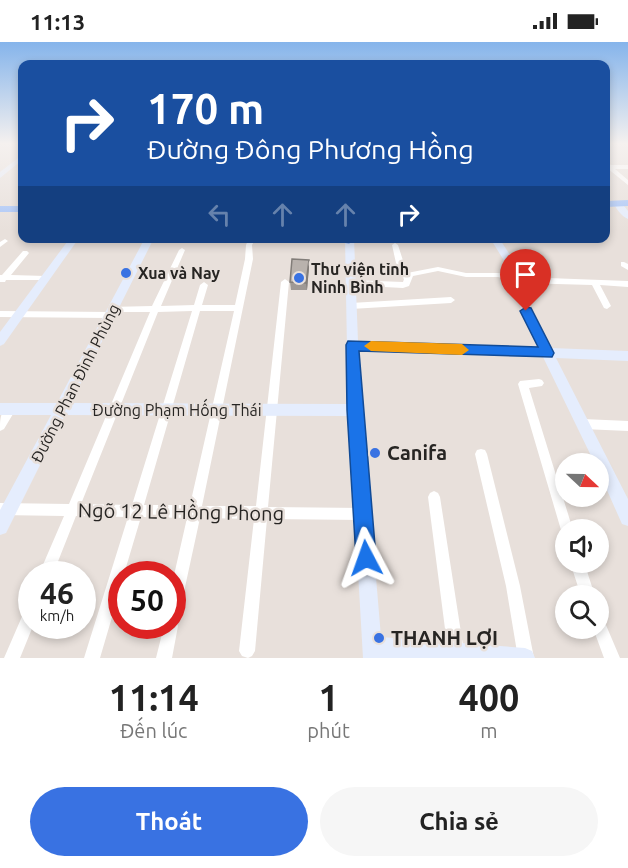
<!DOCTYPE html>
<html lang="vi">
<head>
<meta charset="utf-8">
<style>
	body { margin:0; font-family:Ubuntu,sans-serif; background:#f6f6f6; color:#222; height:100vh; display:flex; flex-direction:column; font-size:22px; white-space:nowrap }
	* { box-sizing:border-box; margin:0 }
	p { font-size:20px; color:#767676 }
	.icon { flex:none; width:33px; height:33px; fill:none; stroke:currentColor; stroke-width:2; stroke-linecap:round; stroke-linejoin:round }
	.map { position:relative; height:616px; overflow:hidden }
	.drawer { display:flex; flex-direction:column; background:#fff; flex:1 }
	.drawer>* { flex:none }
	.banner { position:absolute; left:18px; top:18px; width:592px; height:183px; border-radius:12px; box-shadow:0 3px 9px #0003; background:#1a4fa0; color:#fff; overflow:hidden }
	.needle { width:39px; rotate:112deg }
	.fabs { position:absolute; left:555px; top:411px; display:grid; gap:12px }
	.fabs a { display:grid; place-items:center; width:54px; height:54px; border-radius:50%; background:#fff; box-shadow:0 3px 9px #0003; font-size:30px }
	.speed { position:absolute; left:18px; top:519px; display:flex; gap:12px; font-size:30px; font-weight:700; text-align:center }
	.speed>* { display:grid; place-content:center; width:78px; height:78px; border-radius:50%; background:#fff; box-shadow:0 3px 9px #0003; line-height:1 }
	.speed small { font-size:15px; font-weight:400 }
	.speed .limit { border:9px solid #d22; background:#fff; color:#111 }
	.pin { position:absolute; display:grid; place-items:center; width:51px; height:51px; color:#fff; margin:-62px -26px; border-radius:50% 50% 50% 0; rotate:-45deg; box-shadow:0 0 6px #0007 }
	.pin .icon { rotate:45deg }
	.me { position:absolute; width:66px; margin:-33px; rotate:356deg; stroke-linejoin:round; filter:drop-shadow(0 0 4px #0008) }
	.turn { display:flex; align-items:center; gap:21px; height:126px; padding:0 30px; font-size:27px }
	.turn .icon { width:78px; height:78px; stroke-width:2.5 }
	.turn b { display:block; font-size:42px; line-height:51px }
	.lanes { display:flex; align-items:center; height:57px; padding:0 30px; background:#0003; justify-content:center; gap:30px; direction:ltr }
	.lanes .off { opacity:.35 }
	.eta { display:flex; justify-content:space-evenly; align-items:center; height:102px; text-align:center }
	.eta b { font-size:36px; font-weight:600; line-height:42px }
	.cta { display:flex; gap:12px; margin-top:auto; padding:12px 30px }
	.cta a { flex:1; height:69px; border-radius:36px; background:#3972e2; color:#fff; font-size:24px; font-weight:600; line-height:69px; text-align:center }
	.cta a+a { background:#f6f6f6; color:#222 }
	.status { display:flex; justify-content:space-between; align-items:center; height:42px; padding:0 30px; background:#fff; direction:ltr }
	.status svg { height:16px; fill:currentColor }
	.map>svg:first-child { display:block }
</style>
</head>
<body>
<div class="status"><b>11:13</b><svg viewBox="0 0 49 12"><path d="M0 12V9h3v3zM5 12V6h3v6zM10 12V3h3v9zM15 12V0h3v12zM26 1h20v11H26zM47 4h2v5h-2z"/></svg></div>
<div class="map">
<svg width="628" height="616" viewBox="0 0 628 616">
	<rect width="100%" height="100%" fill="#e8e0db"/>
	<g fill="none" stroke-linecap="round" stroke-linejoin="round">
		<!-- street -->
		<path fill="#fff" fill-rule="evenodd" d="M606 120 611 123H628V127H615L628 138V143L607 126Z
			M249 196H256L252 203 253 217 202 464H256L281 240 285 237 289 240 268 465 363 466 367 468 369 472 367 476 363 478 267 477 255 609 252 614 248 616 242 614 239 609 254 477 200 476 177 582 178 584 172 616H156L164 584H172V542L187 476 141 475 124 532H122V541L100 616H84L128 475 76 474 53 532H39L64 474 0 473V461L69 462 150 270H113L109 267 110 265 152 264 179 208 182 206 185 208 161 264 194 263 200 243 204 240 208 243 202 263H235L245 217 246 203ZM192 269 132 463 81 462 158 270ZM200 269H234L190 463H144Z
			M5 197 8 199 0 205V200Z
			M395 201 398 203 407 231 438 225 466 231H498L521 235 628 239V245L600 243 611 264 607 267 604 266 592 243 521 241 498 235H466L438 229 413 234 409 244 403 246 347 243 346 241 350 238 403 240 404 237 398 230 392 203Z
			M23 209H27L29 211 11 233 46 234H49V238H6L5 240H0V233H2Z
			M505 218 541 220 545 222 541 224 508 222H505Z
			M621 220H624L628 222V228L621 224Z
			M451 255 455 258 451 261 351 267 347 264 351 261Z
			M0 269 110 270 114 273 110 276 0 275Z
			M539 337 542 338 544 341 542 344 529 346 573 488H566V494L563 492 561 488 518 342 520 339Z
			M11 362 15 364 16 367 4 387 0 389C0 378 0 367 11 362Z
			M583 377 628 379V389L583 387 579 385 578 382 579 379Z
			M481 407 485 408 487 412 520 544 534 616H518L506 544 475 412 477 408Z
			M434 449 438 451 440 455 464 610 460 616 451 615 448 610 428 455 430 451Z
			M570 520H584L595 554H581Z
			M32 561V584H33L20 616H4L27 563Z
			M598 574 603 576 620 616H604L593 586H598Z"/>
		<!-- secondary -->
		<path fill="#e5edfd" fill-rule="evenodd" d="M22 113V118L0 136V130Z
			M614 159H620L628 169V177C622 175 613 164 614 159Z
			M70 196H79L4 302 0 304V290Z
			M145 196H154L71 361 348 362 345 196H354L358 299 538 306 521 269 516 238 490 196H499L526 238 531 269 551 306 628 309V319L556 316 628 457V484L622 482 598 428V422H595L543 315 359 308 362 368 381 595 525 606 532 609 535 616H363L349 374 65 373 6 491 0 493V468L51 373H0V361H57Z"/>
		<!-- highway -->
		<path fill="#a7c4f8" fill-rule="evenodd" d="M628 158V164L606 165V159Z
			M0 164H22V170H0Z
			M344 196H356L349 202 345 201Z"/>
	</g>
	<!-- wall -->
	<path fill="#9f9995" d="M309 225 307 248H291L290 240Z"/>
	<!-- shaded-wall -->
	<path fill="#827d79" d="M309 218V225L307 248 306 241Z"/>
	<!-- building -->
	<path fill="#b9b2ad" stroke="#827d79" stroke-width="1.5" d="M292 217 309 218 306 241 290 240Z"/>
	<!-- sky -->
	<linearGradient id="sky" x2="0" y2="1"><stop stop-color="#85b4eb"/><stop offset="0.54" stop-color="#f5f1ef"/><stop offset="1" stop-color="#f5f1ef" stop-opacity="0"/></linearGradient>
	<rect width="628" height="188" fill="url(#sky)"/>
	<!-- route -->
	<path fill="#1a73e8" stroke="#114b97" stroke-width="1.5" d="M526 265 531 266 554 311 552 315 359 309 376 516 373 523 366 526 359 523 356 516 347 368 346 303 348 299 538 305 520 269Z"/>
	<!-- slow -->
	<path fill="#f59e0b" d="M371 299 462 302 469 308 462 313 371 309 364 304Z"/>
	<!-- markers -->
	<g fill="#3972e2" stroke="#e8e0db" stroke-width="2">
		<circle cx="126" cy="231" r="6"/>
		<circle cx="299" cy="236" r="6"/>
		<circle cx="375" cy="411" r="6"/>
		<circle cx="379" cy="596" r="6"/>
	</g>
	<g text-anchor="middle" stroke-width="5" stroke-linejoin="round" paint-order="stroke">
		<!-- poi labels -->
		<g font-size="16" font-weight="bold" fill="#272523" stroke="#e8e0db" text-anchor="start">
			<text x="311" y="233">Thư viện tỉnh<tspan x="311" dy="18">Ninh Bình</tspan></text>
			<text x="138" y="237">Xua và Nay</text>
		</g>
		<!-- street labels -->
		<g font-size="16" fill="#272523" stroke="#e8e0db">
			<text transform="translate(75 341) rotate(-63)" y="6">Đường Phan Đình Phùng</text>
			<text x="177" y="374">Đường Phạm Hống Thái</text>
		</g>
		<!-- near-poi labels -->
		<g font-size="20" font-weight="bold" fill="#272523" stroke="#e8e0db" text-anchor="start">
			<text x="387" y="418">Canifa</text>
			<text x="391" y="603">THANH LỢI</text>
		</g>
		<!-- near-street labels -->
		<g font-size="20" fill="#272523" stroke="#e8e0db">
			<text transform="translate(181 470) rotate(1)" y="7">Ngõ 12 Lê Hồng Phong</text>
		</g>
	</g>
</svg>
<div class="fabs">
<a><svg class="needle" viewBox="-14 -14 28 28"><path d="M0-13l5 13h-10z" fill="#e53935"/><path d="M0 13l5-13h-10z" fill="#767676"/></svg></a>
<a><svg class="icon" aria-label="sound" viewBox="0 0 24 24"><path d="M4 9h4l5-4v14l-5-4H4zM17 9q2 3 0 6"/></svg></a>
<a><svg class="icon" aria-label="search" viewBox="0 0 24 24"><circle cx="10" cy="10" r="6"/><path d="M15 15l6 6"/></svg></a>
</div>
<div class="speed"><div>46<small>km/h</small></div><div class="limit">50</div></div>
<div class="pin" style="left:526px;top:269px;background:#d93025"><svg class="icon" aria-label="arrive" viewBox="0 0 24 24"><path d="M6 21V4h12l-3 4 3 4H6"/></svg></div>
<svg class="me" style="left:366px;top:516px" viewBox="-20 -20 40 40"><path d="M0-17L14 15 0 8-14 15z" fill="#1a73e8" stroke="#fff" stroke-width="4"/></svg>
<div class="banner">
<div class="turn"><svg class="icon" aria-label="right" viewBox="0 0 24 24"><path d="M7 20v-9h11M14 6l5 5-5 5"/></svg><div><b>170 m</b>Đường Đông Phương Hồng</div></div>
<div class="lanes"><svg class="icon off" aria-label="left" viewBox="0 0 24 24"><path d="M17 20v-9H6M10 6l-5 5 5 5"/></svg><svg class="icon off" aria-label="ahead" viewBox="0 0 24 24"><path d="M12 20V5M6 11l6-6 6 6"/></svg><svg class="icon off" aria-label="ahead" viewBox="0 0 24 24"><path d="M12 20V5M6 11l6-6 6 6"/></svg><svg class="icon" aria-label="right" viewBox="0 0 24 24"><path d="M7 20v-9h11M14 6l5 5-5 5"/></svg></div>
</div>
</div>
<section class="drawer">
<div class="eta">
<div><b>11:14</b><p>Đến lúc</p></div>
<div><b>1</b><p>phút</p></div>
<div><b>400</b><p>m</p></div>
</div>
<div class="cta"><a>Thoát</a><a>Chia sẻ</a></div>
</section>
</body>
</html>
